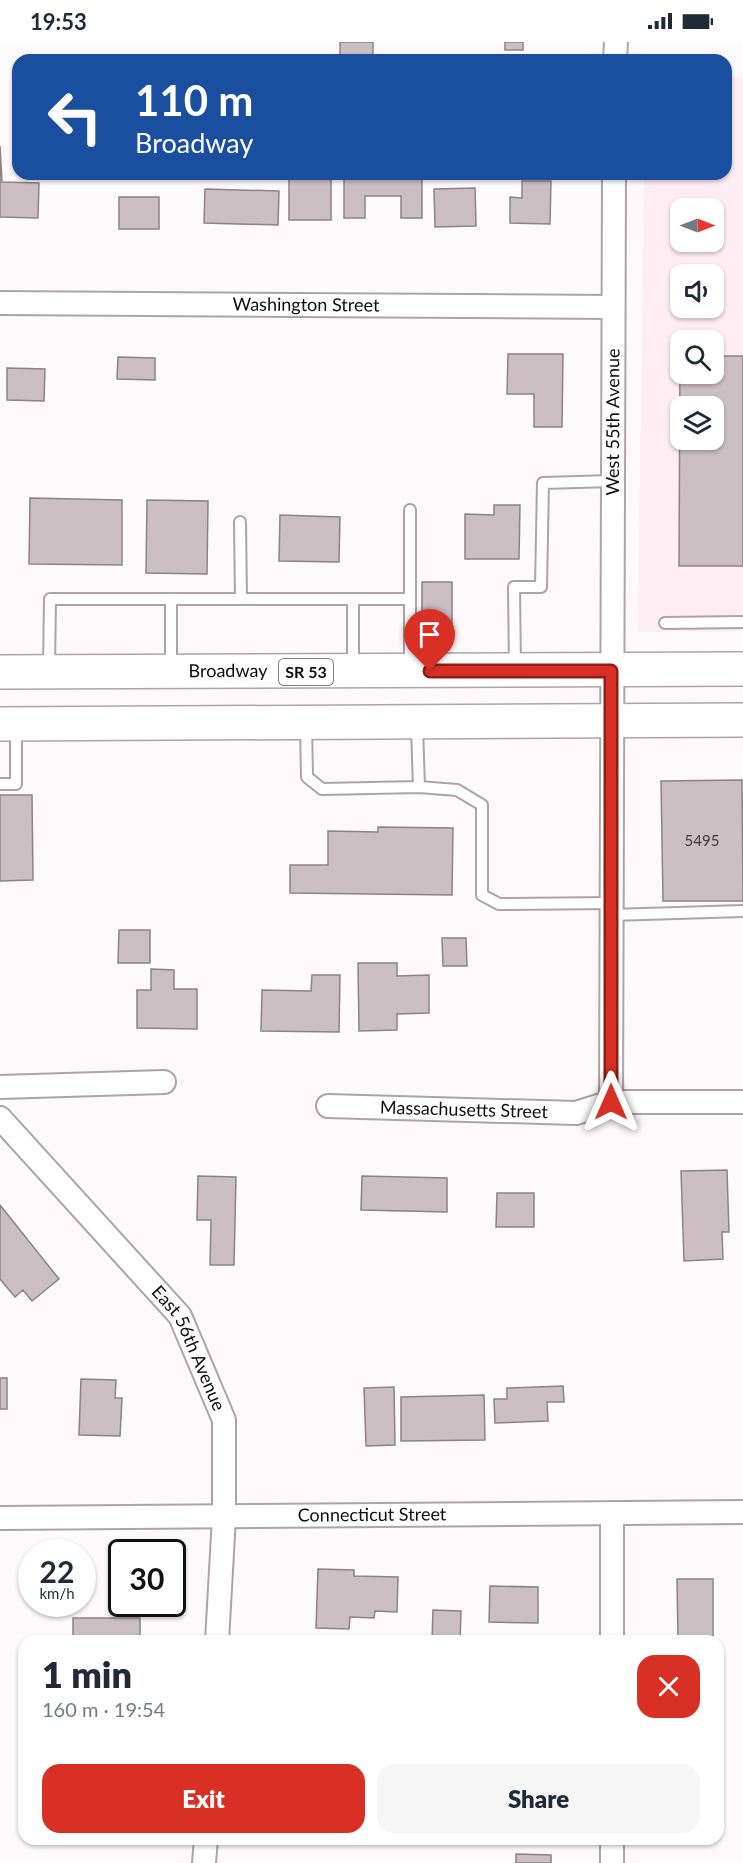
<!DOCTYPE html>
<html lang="en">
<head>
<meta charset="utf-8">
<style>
	body { margin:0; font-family:Lato,sans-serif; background:#f6f6f7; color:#1f2937; height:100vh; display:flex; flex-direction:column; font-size:22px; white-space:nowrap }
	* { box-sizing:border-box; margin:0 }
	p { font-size:20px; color:#747a83 }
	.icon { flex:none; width:33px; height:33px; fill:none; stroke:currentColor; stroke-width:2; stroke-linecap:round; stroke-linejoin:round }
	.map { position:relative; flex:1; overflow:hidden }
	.details { position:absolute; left:18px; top:1593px; width:706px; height:210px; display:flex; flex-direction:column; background:#fff; border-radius:18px; box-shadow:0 2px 4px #0004 }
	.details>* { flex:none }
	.banner { position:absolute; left:12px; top:12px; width:720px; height:126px; border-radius:18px; box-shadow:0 2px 4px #0004; background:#1a4fa0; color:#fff; overflow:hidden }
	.needle { width:39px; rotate:90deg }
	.tools { position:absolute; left:670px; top:156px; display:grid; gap:12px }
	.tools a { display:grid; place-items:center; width:54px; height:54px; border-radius:12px; background:#fff; box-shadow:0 2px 4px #0004; font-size:30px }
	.speed { position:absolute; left:18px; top:1497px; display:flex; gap:12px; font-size:30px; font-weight:700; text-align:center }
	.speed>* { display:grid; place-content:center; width:78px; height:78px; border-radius:50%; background:#fff; box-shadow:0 2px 4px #0004; line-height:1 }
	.speed small { font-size:15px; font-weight:400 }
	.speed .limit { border:3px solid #111; border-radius:9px; background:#fff; color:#111 }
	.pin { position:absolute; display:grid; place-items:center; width:51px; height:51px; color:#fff; margin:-62px -26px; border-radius:50% 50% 50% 0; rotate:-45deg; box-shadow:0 0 6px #0007 }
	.pin .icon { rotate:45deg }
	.me { position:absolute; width:66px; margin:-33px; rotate:0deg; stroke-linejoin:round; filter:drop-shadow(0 0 4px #0008) }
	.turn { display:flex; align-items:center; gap:21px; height:126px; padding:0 24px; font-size:27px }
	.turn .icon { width:78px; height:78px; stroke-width:2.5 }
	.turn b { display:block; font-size:42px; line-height:51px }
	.round { display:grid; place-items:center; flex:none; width:63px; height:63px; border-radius:18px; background:#f6f6f7 }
	.headline { display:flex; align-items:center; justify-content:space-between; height:102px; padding:0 24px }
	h1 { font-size:36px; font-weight:800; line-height:45px }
	.primary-button { display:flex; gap:12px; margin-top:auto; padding:12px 24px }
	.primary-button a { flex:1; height:69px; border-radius:18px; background:#d93025; color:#fff; font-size:24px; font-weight:800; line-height:69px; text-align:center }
	.primary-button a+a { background:#f6f6f7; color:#1f2937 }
	.status { display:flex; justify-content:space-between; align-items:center; height:42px; padding:0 30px; background:#fff; direction:ltr }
	.status svg { height:16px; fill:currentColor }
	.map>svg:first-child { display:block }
</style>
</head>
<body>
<div class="status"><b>19:53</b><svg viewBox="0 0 49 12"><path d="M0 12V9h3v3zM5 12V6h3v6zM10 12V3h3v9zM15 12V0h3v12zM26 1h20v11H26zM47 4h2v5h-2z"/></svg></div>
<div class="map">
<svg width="743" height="1821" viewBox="0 0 743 1821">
	<rect width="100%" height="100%" fill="#fef9fa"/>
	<!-- built -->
	<path fill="#ffedf3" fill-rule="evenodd" d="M726 35H743V589L638 590 644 132H726ZM681 166H714V200H681ZM681 232H714V266H681ZM681 298H714V332H681ZM681 364H714V398H681Z"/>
	<!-- building -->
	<path fill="#ccbfc4" stroke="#8e8286" stroke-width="1.5" fill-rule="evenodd" d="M340 0H373V18H340Z
		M505 0H523V8H505Z
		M0 104 2 140 39 141 38 176 0 175Z
		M289 132H331V178H289Z
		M344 132H422V176H401V154H365V176H344Z
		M522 139H551L550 182 510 181V155L522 156Z
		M475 146 476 184 435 185 434 147Z
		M205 147 279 149 278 183 204 181Z
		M119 155H159V187H119Z
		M508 312H563L562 385H534V352H507Z
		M680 313 681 332H714V314H743V524H679ZM681 364H714V398H681Z
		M118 315 155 316V338L117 337Z
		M7 326 45 327 44 359 7 358Z
		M30 456 122 458V523L29 522Z
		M147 458 208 459 207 532 146 531Z
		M494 463H520L519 517H465V472L494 473Z
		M280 473 340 475 339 520 279 519Z
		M422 540H452V592L422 593Z
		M742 738 743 859H663L661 739Z
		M0 753H32L33 838 0 839Z
		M378 785 453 786 452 853 290 851V823H328V789L378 790Z
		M119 888H150V921H118Z
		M442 896H466L467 924H443Z
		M358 921H397V934L429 933V971L397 972V988L359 989Z
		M151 927 174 928V947H197V987L137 986V948H151Z
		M312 933H340L339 990 261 989 262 948 311 949Z
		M727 1128 729 1190H722L723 1217 684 1219 681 1129Z
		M198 1134 236 1135 234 1223H210L211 1178H197Z
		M362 1134 447 1136V1170L361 1168Z
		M497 1151H534V1185H496Z
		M0 1163 59 1237 32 1259 23 1248 15 1255 0 1237Z
		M0 1336H7V1367H0Z
		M81 1337 116 1338 115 1356H122L120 1394 79 1393Z
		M563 1344 564 1360H547L548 1379 495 1381 494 1357H507V1346Z
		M394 1345 395 1403 366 1404 364 1346Z
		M484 1353 485 1398 401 1399V1355Z
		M318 1527 354 1528V1534L398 1535 397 1570 375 1569 374 1576 350 1575 349 1587 316 1586Z
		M677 1537H713V1599H678Z
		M490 1544 538 1545V1581L489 1580Z
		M433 1568 461 1569 460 1599H432Z
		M73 1576H140V1599H73Z
		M516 1812 551 1813V1821H516Z"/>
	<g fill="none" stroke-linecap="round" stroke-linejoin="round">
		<defs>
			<path id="service" d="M410 468V626
				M240 480 241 557
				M171 557V625
				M353 557V626
				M665 581 743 580
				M49 626 50 557H410
				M515 626 514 545H541L543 441 612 439
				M306 682 307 735 322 747 419 745 417 685
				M0 742H16V685
				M419 745 457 748 482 763V853L499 862 611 861
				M611 873 743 869"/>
			<g id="minor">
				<path d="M615 18 616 0"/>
				<path id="s1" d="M0 261 612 265"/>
				<path d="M0 1045 164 1040"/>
				<path id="s2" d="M611 1060 614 132"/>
				<path id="s3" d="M328 1064 576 1071 611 1060H743"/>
				<path id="s4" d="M0 1076 180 1274 224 1378V1475L217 1599"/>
				<path d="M612 1471V1599"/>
				<path id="s5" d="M0 1476 743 1470"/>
				<path d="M612 1797V1821"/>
				<path d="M204 1821 206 1797"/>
			</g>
			<g id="primary">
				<path id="s6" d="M0 630 743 627"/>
				<path d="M0 682 743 678"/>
			</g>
		</defs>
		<!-- service casing -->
		<use href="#service" stroke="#b0a3a8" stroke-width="14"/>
		<!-- minor casing -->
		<use href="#minor" stroke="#b0a3a8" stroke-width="26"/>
		<!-- primary casing -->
		<use href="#primary" stroke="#b0a3a8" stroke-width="36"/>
		<!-- service -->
		<use href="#service" stroke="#fff" stroke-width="10"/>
		<!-- minor -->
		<use href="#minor" stroke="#fff" stroke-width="22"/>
		<!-- primary -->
		<use href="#primary" stroke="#fff" stroke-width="33"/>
	</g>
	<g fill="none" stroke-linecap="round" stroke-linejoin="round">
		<defs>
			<path id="route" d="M430 629H611V1060"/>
		</defs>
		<!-- route casing -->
		<use href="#route" stroke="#8d1f18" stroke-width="15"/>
		<!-- route -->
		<use href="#route" stroke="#d93025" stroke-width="10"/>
	</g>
	<g text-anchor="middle" stroke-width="6" stroke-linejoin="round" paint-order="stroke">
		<!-- number labels -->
		<g font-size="15" fill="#3f393b">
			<text x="702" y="804">5495</text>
		</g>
		<!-- shield labels -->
		<rect fill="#fff" stroke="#585556" stroke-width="1.5" x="279" y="617" width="54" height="26" rx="4.5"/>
		<g font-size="16" font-weight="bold" fill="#100c0d">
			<text x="306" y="636">SR 53</text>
		</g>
		<!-- street labels -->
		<g font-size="18" fill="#100c0d" stroke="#fff">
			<text dy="6" stroke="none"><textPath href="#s1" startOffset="306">Washington Street</textPath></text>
			<text dy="6" stroke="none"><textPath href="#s2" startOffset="680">West 55th Avenue</textPath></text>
			<text dy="6" stroke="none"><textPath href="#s6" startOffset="228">Broadway</textPath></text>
			<text dy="6" stroke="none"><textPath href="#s3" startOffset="136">Massachusetts Street</textPath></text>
			<text dy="6" stroke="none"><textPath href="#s4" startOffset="300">East 56th Avenue</textPath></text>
			<text dy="6" stroke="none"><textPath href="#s5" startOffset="372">Connecticut Street</textPath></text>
		</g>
	</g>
</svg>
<div class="tools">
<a><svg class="needle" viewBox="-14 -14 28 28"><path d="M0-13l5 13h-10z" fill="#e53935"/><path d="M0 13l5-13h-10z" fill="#747a83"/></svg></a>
<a><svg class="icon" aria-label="sound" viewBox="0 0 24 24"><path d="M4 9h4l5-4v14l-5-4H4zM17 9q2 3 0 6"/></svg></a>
<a><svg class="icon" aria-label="search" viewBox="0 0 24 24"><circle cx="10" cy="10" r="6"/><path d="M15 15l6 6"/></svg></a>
<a><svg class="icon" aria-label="layers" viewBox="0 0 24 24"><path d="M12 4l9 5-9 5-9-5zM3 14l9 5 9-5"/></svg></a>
</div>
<div class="speed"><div>22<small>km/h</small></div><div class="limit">30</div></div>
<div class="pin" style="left:430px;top:629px;background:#d93025"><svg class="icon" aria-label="arrive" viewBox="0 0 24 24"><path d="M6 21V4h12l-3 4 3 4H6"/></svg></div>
<svg class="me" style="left:611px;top:1060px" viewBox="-20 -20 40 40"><path d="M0-17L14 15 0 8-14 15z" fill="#d93025" stroke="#fff" stroke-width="4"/></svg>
<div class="banner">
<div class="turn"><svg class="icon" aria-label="left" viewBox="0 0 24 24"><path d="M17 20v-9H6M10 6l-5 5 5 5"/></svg><div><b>110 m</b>Broadway</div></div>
</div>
<section class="details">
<div class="headline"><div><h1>1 min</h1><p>160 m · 19:54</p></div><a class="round" style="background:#d93025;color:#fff"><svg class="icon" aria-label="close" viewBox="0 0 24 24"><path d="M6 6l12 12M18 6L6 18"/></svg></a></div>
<div class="primary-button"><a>Exit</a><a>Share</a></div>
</section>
</div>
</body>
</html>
